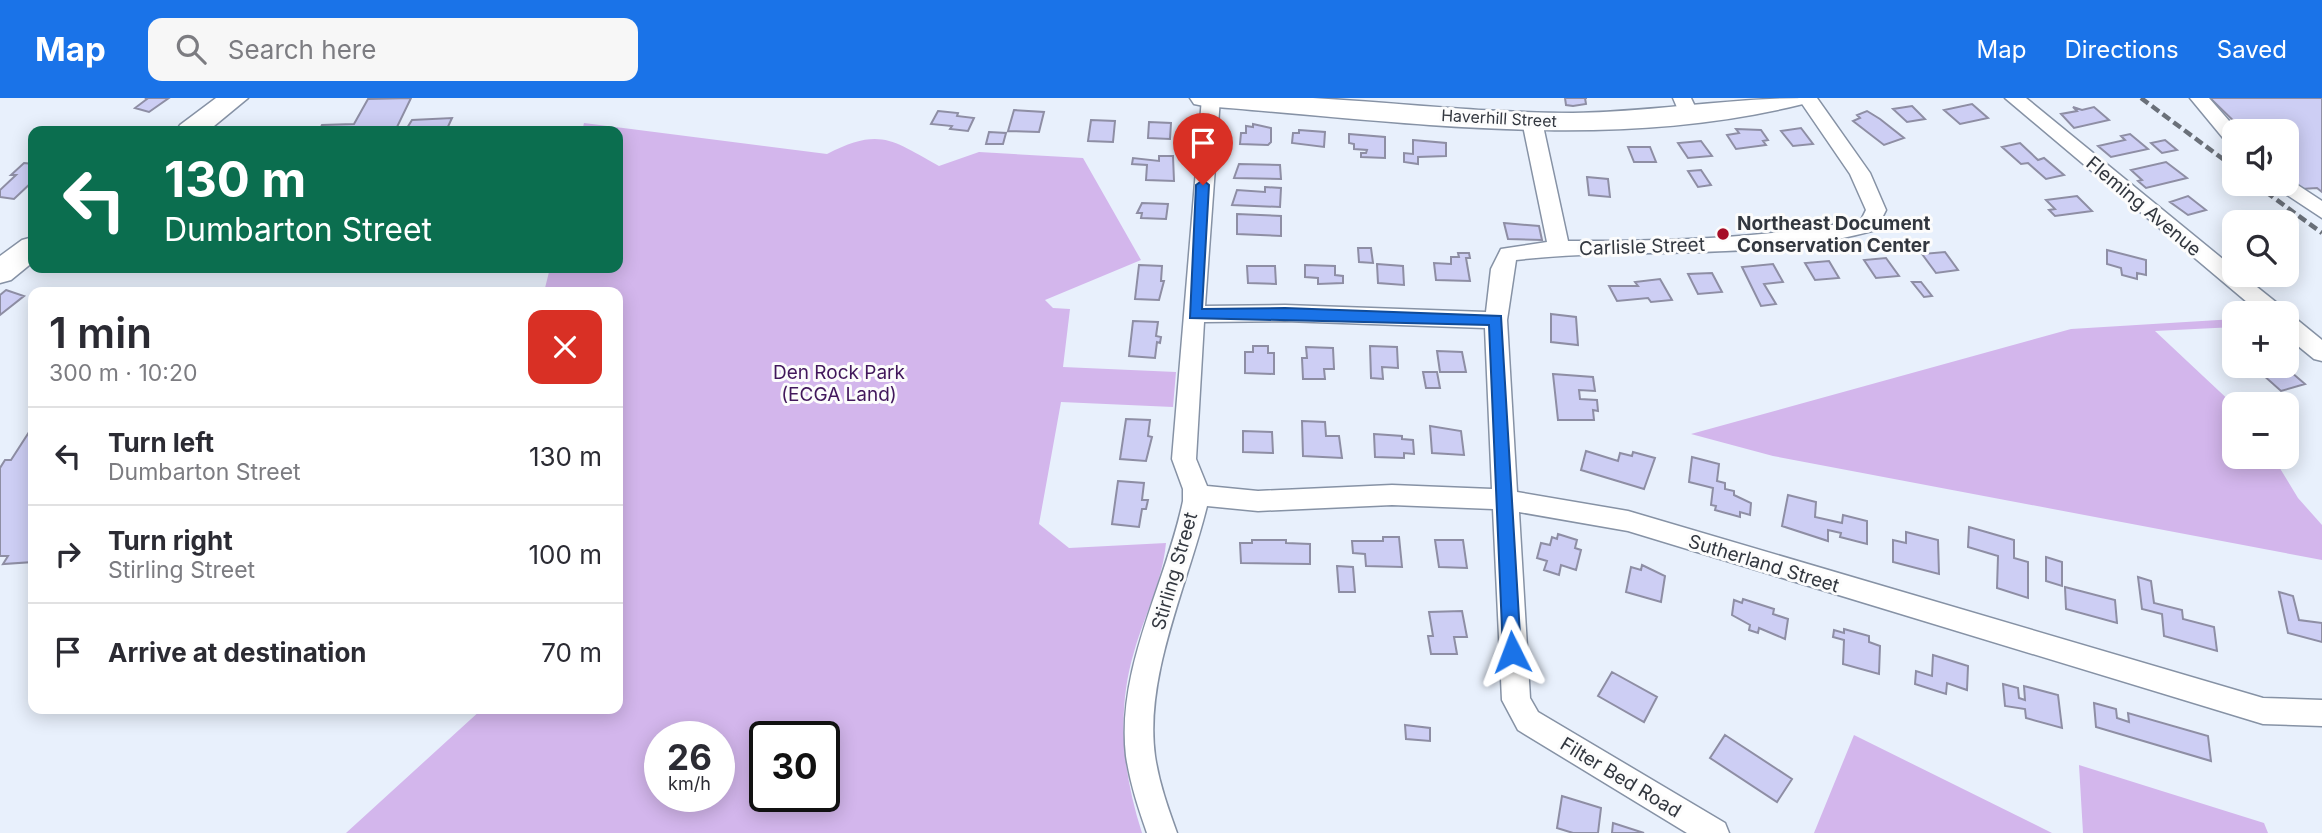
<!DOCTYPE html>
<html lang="en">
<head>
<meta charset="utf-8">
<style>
	body { margin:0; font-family:Inter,sans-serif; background:#f7f7f7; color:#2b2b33; height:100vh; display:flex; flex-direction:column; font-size:26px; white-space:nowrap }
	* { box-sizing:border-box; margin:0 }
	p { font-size:23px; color:#7c7c81 }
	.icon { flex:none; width:38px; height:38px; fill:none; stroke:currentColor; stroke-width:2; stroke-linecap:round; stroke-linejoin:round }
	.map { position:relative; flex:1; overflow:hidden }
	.side { position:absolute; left:28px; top:189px; width:595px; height:427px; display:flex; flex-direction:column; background:#fff; border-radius:14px; box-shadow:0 4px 18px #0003 }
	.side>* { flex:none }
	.banner { position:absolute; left:28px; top:28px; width:595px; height:147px; border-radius:14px; box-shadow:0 4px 18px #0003; background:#0b6e4f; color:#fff; overflow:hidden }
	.buttons { position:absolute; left:2222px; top:21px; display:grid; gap:14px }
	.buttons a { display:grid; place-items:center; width:77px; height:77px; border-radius:14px; background:#fff; box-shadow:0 4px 18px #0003; font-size:35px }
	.speed { position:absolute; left:644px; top:623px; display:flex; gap:14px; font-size:35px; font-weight:700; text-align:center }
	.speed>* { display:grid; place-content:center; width:91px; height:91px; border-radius:50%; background:#fff; box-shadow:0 4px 18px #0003; line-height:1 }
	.speed small { font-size:18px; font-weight:400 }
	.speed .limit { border:4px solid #111; border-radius:10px; background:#fff; color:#111 }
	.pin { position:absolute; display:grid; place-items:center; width:60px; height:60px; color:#fff; margin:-72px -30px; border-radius:50% 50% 50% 0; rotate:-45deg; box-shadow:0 0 7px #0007 }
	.pin .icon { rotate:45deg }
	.me { position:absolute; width:77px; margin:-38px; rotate:357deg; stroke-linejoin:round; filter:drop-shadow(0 0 5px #0008) }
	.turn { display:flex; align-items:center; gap:24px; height:147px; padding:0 21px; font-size:32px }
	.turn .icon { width:91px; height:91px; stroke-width:2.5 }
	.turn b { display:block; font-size:49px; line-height:60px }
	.round { display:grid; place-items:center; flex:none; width:74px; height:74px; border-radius:14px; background:#f7f7f7 }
	.headline { display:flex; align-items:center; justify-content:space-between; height:119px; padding:0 21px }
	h1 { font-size:42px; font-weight:600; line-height:52px }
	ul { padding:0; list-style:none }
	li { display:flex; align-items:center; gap:21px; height:98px; padding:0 21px; border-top:2px solid #e1e1e2 }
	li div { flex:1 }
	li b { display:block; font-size:26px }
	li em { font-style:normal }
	header { display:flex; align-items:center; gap:42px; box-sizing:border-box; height:98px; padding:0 35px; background:#1a73e8; color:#fff }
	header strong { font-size:33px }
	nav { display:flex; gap:38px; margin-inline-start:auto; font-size:24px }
	.search { width:490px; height:63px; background:#f7f7f7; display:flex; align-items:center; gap:18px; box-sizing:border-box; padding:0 24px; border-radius:14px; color:#7c7c81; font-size:26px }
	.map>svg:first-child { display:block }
</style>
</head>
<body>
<header>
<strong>Map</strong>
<div class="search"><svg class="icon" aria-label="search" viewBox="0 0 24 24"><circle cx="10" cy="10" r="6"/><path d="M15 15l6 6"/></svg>Search here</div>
<nav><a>Map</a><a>Directions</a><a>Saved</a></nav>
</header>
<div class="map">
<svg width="2322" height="735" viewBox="0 0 2322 735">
	<rect width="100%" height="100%" fill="#e8f0fc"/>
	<!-- green -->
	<path fill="#d3b6ec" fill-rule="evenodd" d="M584 25 827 56C880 29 892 42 939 68L979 54 1083 60 1141 162 1045 202 1053 210 1070 211 1063 269 1176 274 1173 309 1061 304 1039 426 1069 450 1166 445C1162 485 1145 516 1134 554 1116 614 1123 676 1142 735H346L482 611H618V194H544L550 170H618V33H582ZM660 639H719V698H660ZM765 639H824V698H765Z
		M2235 221V229L2155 233 2235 308V359H2273L2298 400 2322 427V462L1773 358 1691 336 2071 231Z
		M1854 637 2052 735H1814Z
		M2079 667 2264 725 2268 735H2083Z"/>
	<!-- building -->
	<path fill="#cdcef4" stroke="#8e8ea4" stroke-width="2" d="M169 0 149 14 135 10 147 1 145 0Z
		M411 0 396 31 407 30 412 22 452 20 446 33H319L322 27 354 26 368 1Z
		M1565 0H1587H1585L1586 6 1573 8 1566 7Z
		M2210 0H2322V94L2317 90 2301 91 2287 77V33H2244Z
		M1972 6 1988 20 1960 26 1944 12Z
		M1912 8 1925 21 1907 24 1893 11Z
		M2073 9 2082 12 2094 9 2109 22 2074 30 2061 16 2077 13Z
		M1014 12 1044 14 1039 34 1008 33Z
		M938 13 958 15 957 18 974 20 968 33 950 31 952 28 931 26Z
		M1867 13 1880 21 1904 40 1884 47 1853 23 1860 20 1857 17Z
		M1091 22 1115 23 1113 44 1088 43Z
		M1149 24 1171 25 1170 41 1148 40Z
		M1253 26 1271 30V44L1268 47 1240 46 1241 35H1246V28L1253 29Z
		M1801 30 1813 46 1793 48 1781 33Z
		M1736 31 1761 32 1768 42 1763 43 1766 47 1736 51 1727 37 1739 35Z
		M1299 32 1325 34 1324 49 1292 45 1293 35H1299Z
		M989 34 1006 35 1003 46H986Z
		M1349 36 1385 39V60L1361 59V55H1366L1367 52 1354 51V46L1349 45Z
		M2130 36 2148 51 2111 59 2098 48 2125 42 2121 38Z
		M1413 42 1446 45V58L1418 59V66L1404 64V55L1413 56Z
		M2165 42 2177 52 2162 55 2151 45Z
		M1701 43 1712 58 1688 60 1678 45Z
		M2020 45 2038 62 2044 60 2064 77 2046 81 2028 65 2021 66 2002 49Z
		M1628 49H1650L1656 64H1634Z
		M1159 58H1173L1174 83 1146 82 1147 67 1132 66 1133 60 1159 63Z
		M2166 64 2187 80 2146 90 2138 83 2142 82 2131 72Z
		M24 65 33 66V83L14 101 0 99V92L16 77H11Z
		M1239 66 1280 67 1281 81 1234 80Z
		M1701 72 1711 87 1698 89 1688 73Z
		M1587 79 1608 81 1610 99 1589 97Z
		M1265 89 1281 90 1280 109 1232 107 1237 92 1265 94Z
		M2077 98 2092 113 2055 118 2049 112 2055 111 2046 102Z
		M2188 98 2206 112 2188 117 2170 104Z
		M1142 105 1168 106 1166 121 1141 120 1142 115H1137Z
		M1237 116 1281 118V138L1237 136Z
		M1504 125 1539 128 1542 142 1508 141Z
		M1358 150H1371L1373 165 1359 164Z
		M2107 152 2146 162V177L2137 175V181L2122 177 2121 170 2107 166Z
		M1945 154 1958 172 1936 175 1922 156Z
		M1458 155H1469L1470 160H1466L1470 183 1436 182 1434 165 1451 166V159H1459Z
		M1886 160 1899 178 1876 180 1864 162Z
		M1829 163 1839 180 1815 182 1805 165Z
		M1377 166 1403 168 1404 187 1378 185Z
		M1773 166 1783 184 1764 186 1776 206 1761 208 1742 169Z
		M1139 167 1162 168 1161 183H1164L1159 202 1135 201Z
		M1305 167 1335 168V177L1343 178V185L1318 186V180L1305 179Z
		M1247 168H1275L1276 186 1248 185Z
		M1712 175 1722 194 1698 196 1688 176Z
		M1660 181 1672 202 1651 204 1648 200 1617 203 1609 188H1638L1635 184Z
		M1912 184H1921L1932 198 1924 199Z
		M6 192 24 198 0 217V197Z
		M1551 216 1576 219 1578 247 1551 244Z
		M1133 223 1158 224 1156 238 1161 239 1160 245 1157 244 1155 260 1129 258Z
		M1253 248H1268V255H1274V276L1245 275V254H1253Z
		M1370 248 1397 249 1398 270 1382 269 1383 281 1371 280Z
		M1306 249 1333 250 1334 271H1324L1325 281H1303L1302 260H1307Z
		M1437 253 1462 254 1466 274H1440Z
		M2253 268H2284L2305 286 2281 293Z
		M1423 274H1437L1440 290H1426Z
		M1553 276 1593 279 1595 293 1579 292 1580 301 1597 302 1598 313 1593 312 1594 322H1558Z
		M1126 321 1150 322 1148 338 1152 339 1146 363 1120 361Z
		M1302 323 1325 324 1326 338H1339L1342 360 1303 358Z
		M33 328V464L3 466 8 458H0V370L5 362H11Z
		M1430 328 1461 333 1464 357 1432 355Z
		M1243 333 1272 334 1273 355 1243 354Z
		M1374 336 1402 338V341L1413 342 1414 356 1404 355V360L1375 359Z
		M1586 353 1618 363 1620 355 1632 358 1633 354 1655 360 1644 391 1581 372Z
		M1692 359 1719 366 1717 383 1725 385V391L1734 393V397L1751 405 1750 417 1740 414V419L1715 412 1716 408 1711 407 1713 390 1689 384Z
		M1118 383 1144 385 1142 402H1148L1146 411H1142L1139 429 1112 426Z
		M1788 397 1816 404 1815 419 1842 425 1843 417 1867 423V446L1840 439 1841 435 1828 432V443L1782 428Z
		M1969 429 2014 442V460L2028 464V500L1997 490 1998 458 1968 449Z
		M1906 434 1938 442 1939 476 1893 464V442L1906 445Z
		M1558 436 1577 442 1575 450 1581 452 1576 472 1561 467 1559 477 1544 472 1547 463 1537 460 1541 445 1550 447 1552 439 1557 441Z
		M1383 439H1399L1402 469 1366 468 1365 456 1353 455 1352 443H1383Z
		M1252 442H1286V445L1310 446V466L1241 465 1240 445H1252Z
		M1435 442H1463L1467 470 1439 469Z
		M2046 459 2062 464V488L2046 483Z
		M1642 467 1665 478 1661 504 1626 494 1631 469 1641 472Z
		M1337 468 1353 469 1355 494H1339Z
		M2138 479 2151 483 2154 505 2182 512 2183 521 2214 529 2217 553 2164 538 2162 516 2142 511Z
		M2065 489 2115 502 2117 525 2066 511Z
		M2279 494 2293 498 2299 522 2322 525V544L2288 535Z
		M1743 501 1774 511 1773 516 1788 521 1785 541 1759 530 1758 535 1749 532 1750 527 1732 517 1734 502 1742 505Z
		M1462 513 1467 539H1454L1457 556H1431L1428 538H1433L1429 514Z
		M1844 531 1869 538V544L1880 548 1879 576 1843 566 1844 542 1833 539 1834 532 1844 535Z
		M1933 557 1968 568 1967 592 1947 585 1946 596 1915 586 1916 573 1932 578Z
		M1612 574 1657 599 1644 624 1598 598Z
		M2003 586 2018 590 2019 600 2025 602 2024 588 2058 597 2062 630 2026 620 2025 611 2005 608Z
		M2094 605 2116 611 2117 620 2129 624 2128 615 2208 638 2211 663 2096 629Z
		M1405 627 1430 630V643L1406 641Z
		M1725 637 1792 681 1777 704 1710 660Z
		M1562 698 1601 710 1598 735H1573L1557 730Z
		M1613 725 1644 735H1612Z"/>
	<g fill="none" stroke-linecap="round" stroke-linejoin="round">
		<defs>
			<path id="minor" d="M1202 0H1220L1205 208 1285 207 1486 214 1491 171 1501 151 1547 144 1522 23 1525 19H1539L1542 23 1568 143C1666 143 1764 141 1861 122L1866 112 1850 76 1798 0H1817L1870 75 1886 112 1876 132C1758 165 1636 148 1516 162L1507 222 1517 394 1628 413 2263 600 2322 602V628L2263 626 1628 433 1519 414 1530 600 1538 614 1725 725 1729 735H1687L1518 632 1502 602 1493 411 1392 407 1258 413 1207 408C1188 486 1144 578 1155 658 1159 685 1168 710 1177 735H1147C1138 709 1130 685 1126 658 1116 570 1166 486 1183 403V391L1172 361ZM1285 223 1485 230 1492 391 1392 387 1258 393 1207 388 1196 361 1204 224Z
				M1673 0H1691L1699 17 1696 21H1682Z
				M2005 0H2026L2235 171V177H2242L2282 209 2285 215H2260Z
				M2190 0H2209L2238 33H2235V48L2228 46Z
				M2287 80 2322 103V120L2278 91 2275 86H2287Z
				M2287 218 2295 220 2322 242V263L2314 261 2287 239Z"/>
			<path id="secondary" d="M216 0H248L208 33H176L180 27Z
				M1190 0C1231 0 1272 0 1313 0 1400 5 1486 15 1573 15 1652 14 1728 0 1807 0L1803 6C1608 55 1401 23 1204 8L1194 6Z
				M33 139V164L11 182 0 185V158L22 142Z"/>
		</defs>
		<!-- minor casing -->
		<use href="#minor" stroke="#8692a5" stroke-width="3"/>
		<!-- secondary casing -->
		<use href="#secondary" stroke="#8692a5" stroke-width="3"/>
		<!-- minor -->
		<use href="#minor" fill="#fff" fill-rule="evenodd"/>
		<!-- secondary -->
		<use href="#secondary" fill="#fff" fill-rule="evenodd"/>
		<!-- rail -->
		<path stroke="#6a7079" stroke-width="4.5" stroke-dasharray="9 4.5" stroke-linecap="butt" d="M2141 0 2235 70
			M2255 86 2322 135"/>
	</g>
	<!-- route -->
	<path fill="#1a73e8" stroke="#114b97" stroke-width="2" d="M1203 82 1209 87 1202 211 1285 210 1501 218 1521 554 1518 559H1506L1503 554 1489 227 1190 220 1196 87Z"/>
	<!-- markers -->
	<circle fill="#a60d27" stroke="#fcfcfc" stroke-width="2.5" cx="1723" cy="136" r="7"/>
	<g text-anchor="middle" stroke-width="6" stroke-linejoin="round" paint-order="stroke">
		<!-- far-street labels -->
		<g font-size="16" fill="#32373f" stroke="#fcfcfc">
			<text transform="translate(1499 20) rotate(3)" y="6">Haverhill Street</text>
		</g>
		<!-- street labels -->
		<g font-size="19" fill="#32373f" stroke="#fcfcfc">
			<text transform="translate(2144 108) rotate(40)" y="7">Fleming Avenue</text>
			<text transform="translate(1642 148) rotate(-2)" y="7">Carlisle Street</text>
			<text transform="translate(1764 465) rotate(17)" y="7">Sutherland Street</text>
			<text transform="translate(1174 473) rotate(-74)" y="7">Stirling Street</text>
			<text transform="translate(1621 679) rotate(31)" y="7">Filter Bed Road</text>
		</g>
		<!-- poi labels -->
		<g font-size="19" font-weight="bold" fill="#32373f" stroke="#fcfcfc" text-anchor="start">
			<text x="1737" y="132">Northeast Document<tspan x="1737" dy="22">Conservation Center</tspan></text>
		</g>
		<!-- park labels -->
		<g font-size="19" fill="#42185c" stroke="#fcfcfc">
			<text x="839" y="281">Den Rock Park<tspan x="839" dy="22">(ECGA Land)</tspan></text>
		</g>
	</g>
</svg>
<div class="buttons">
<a><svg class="icon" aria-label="sound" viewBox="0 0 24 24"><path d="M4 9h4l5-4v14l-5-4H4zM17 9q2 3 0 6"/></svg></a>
<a><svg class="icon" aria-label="search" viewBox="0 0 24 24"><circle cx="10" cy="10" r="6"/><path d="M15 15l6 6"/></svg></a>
<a>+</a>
<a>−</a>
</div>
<div class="speed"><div>26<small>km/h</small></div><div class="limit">30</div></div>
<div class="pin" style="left:1203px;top:87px;background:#d93025"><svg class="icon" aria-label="arrive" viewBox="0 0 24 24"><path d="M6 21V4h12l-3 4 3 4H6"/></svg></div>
<svg class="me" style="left:1512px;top:554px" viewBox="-20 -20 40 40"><path d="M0-17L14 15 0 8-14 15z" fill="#1a73e8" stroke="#fff" stroke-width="4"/></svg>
<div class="banner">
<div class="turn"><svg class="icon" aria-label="left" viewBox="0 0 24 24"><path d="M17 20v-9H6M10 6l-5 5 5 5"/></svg><div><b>130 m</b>Dumbarton Street</div></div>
</div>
<section class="side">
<div class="headline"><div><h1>1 min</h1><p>300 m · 10:20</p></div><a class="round" style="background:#d93025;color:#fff"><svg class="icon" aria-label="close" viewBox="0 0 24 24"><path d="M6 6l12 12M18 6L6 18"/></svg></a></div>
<ul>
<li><svg class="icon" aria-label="left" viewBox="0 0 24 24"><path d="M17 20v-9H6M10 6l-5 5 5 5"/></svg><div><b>Turn left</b><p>Dumbarton Street</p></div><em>130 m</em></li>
<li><svg class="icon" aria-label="right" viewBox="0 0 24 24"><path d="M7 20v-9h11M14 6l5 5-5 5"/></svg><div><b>Turn right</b><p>Stirling Street</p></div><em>100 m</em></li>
<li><svg class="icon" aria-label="arrive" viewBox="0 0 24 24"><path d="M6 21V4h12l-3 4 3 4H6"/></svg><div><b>Arrive at destination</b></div><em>70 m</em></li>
</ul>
</section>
</div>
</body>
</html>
